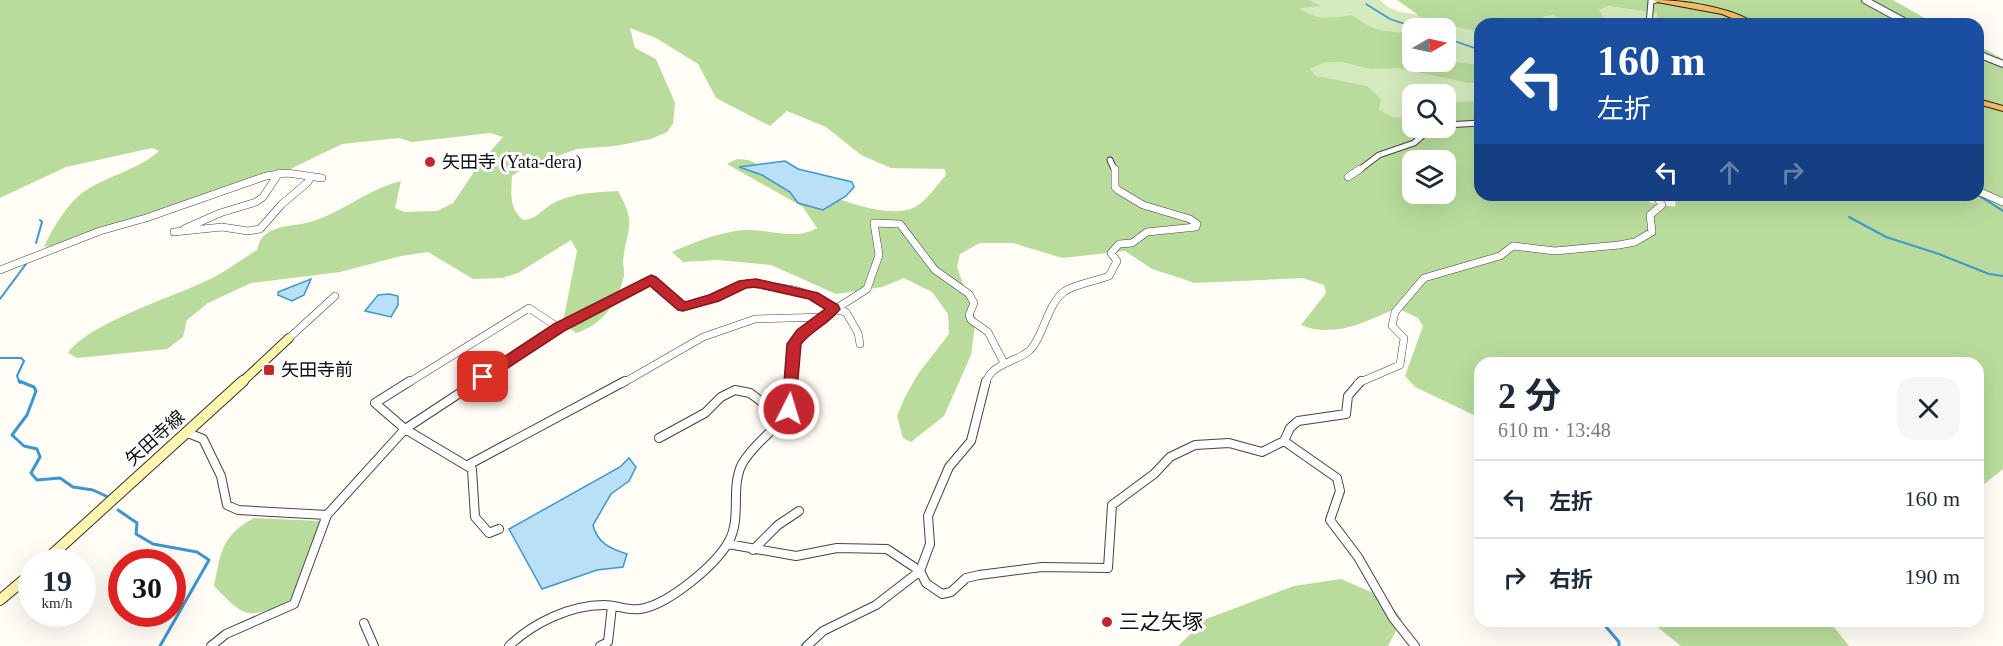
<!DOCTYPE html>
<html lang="ja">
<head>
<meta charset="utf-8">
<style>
	body { margin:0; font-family:"Times New Roman","Noto Sans JP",serif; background:#f6f6f7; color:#1f2937; height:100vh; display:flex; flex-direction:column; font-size:22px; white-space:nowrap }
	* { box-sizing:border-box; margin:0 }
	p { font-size:20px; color:#747a83 }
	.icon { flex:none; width:33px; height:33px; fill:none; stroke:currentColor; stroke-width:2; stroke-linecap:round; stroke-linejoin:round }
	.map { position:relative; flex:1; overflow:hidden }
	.panel { position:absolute; left:1474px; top:357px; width:510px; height:270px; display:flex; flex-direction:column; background:#fff; border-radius:18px; box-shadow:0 6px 24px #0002 }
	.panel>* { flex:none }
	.top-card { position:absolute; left:1474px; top:18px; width:510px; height:183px; border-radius:18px; box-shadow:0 6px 24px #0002; background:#1a4fa0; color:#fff; overflow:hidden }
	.needle { width:39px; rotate:81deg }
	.buttons { position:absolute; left:1402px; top:18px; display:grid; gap:12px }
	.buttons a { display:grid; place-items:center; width:54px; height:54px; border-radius:12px; background:#fff; box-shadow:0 6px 24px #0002; font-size:30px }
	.speed { position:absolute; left:18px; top:549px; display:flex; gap:12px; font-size:30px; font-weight:700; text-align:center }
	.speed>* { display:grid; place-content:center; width:78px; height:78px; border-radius:50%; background:#fff; box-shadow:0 6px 24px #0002; line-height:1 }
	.speed small { font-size:15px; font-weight:400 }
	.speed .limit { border:9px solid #d22; background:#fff; color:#111 }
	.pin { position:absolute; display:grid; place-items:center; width:51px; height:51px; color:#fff; margin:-26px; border-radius:12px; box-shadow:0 3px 9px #0006 }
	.me { position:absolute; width:66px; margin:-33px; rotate:5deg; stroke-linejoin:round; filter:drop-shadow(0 0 4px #0008) }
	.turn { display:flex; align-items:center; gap:21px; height:126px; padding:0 24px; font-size:27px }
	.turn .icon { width:78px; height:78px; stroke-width:2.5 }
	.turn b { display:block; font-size:42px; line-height:51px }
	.lanes { display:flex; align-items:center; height:57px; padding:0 24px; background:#0003; justify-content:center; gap:30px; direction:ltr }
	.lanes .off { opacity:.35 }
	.round { display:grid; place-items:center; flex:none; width:63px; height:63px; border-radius:18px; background:#f6f6f7 }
	.overview { display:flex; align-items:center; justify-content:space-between; height:102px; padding:0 24px }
	h1 { font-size:36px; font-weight:700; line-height:45px }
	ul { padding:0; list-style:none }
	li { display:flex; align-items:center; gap:18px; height:78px; padding:0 24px; border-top:2px solid #e0e1e3 }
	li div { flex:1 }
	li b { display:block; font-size:22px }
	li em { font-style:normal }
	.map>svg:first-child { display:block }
</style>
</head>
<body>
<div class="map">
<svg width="2003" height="646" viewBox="0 0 2003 646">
	<rect width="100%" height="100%" fill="#fffdf5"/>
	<!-- green -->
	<path fill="#d5ebbd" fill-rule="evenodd" d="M1176 0H1380L1388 7 1400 12 1449 19 1600 5 1744 24H1480V154L1427 140ZM1413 28H1446V62H1413ZM1413 94H1446V128H1413Z"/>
	<!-- forest -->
	<path fill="#b9dc9c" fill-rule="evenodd" d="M0 0H1310L1321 6 1300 8C1314 21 1334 18 1352 15 1374 32 1386 32 1413 33V62H1446V58L1449 61 1480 65V83H1469L1398 68 1371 69 1342 62H1325L1310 69 1316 76 1367 86 1381 99 1379 110 1394 118 1413 116V128H1446V103L1480 101V195H1642L1651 203 1675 207 1676 195H1978L1979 46 2003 59V469L1979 488 1978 363H1480V418L1415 387 1405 376 1423 326 1418 318 1397 308C1367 321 1334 339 1301 325L1326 293 1324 285 1303 278 1195 283 1152 269 1125 251 1062 258 1013 243H980L960 254 957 267 976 319 971 355 944 416 911 442 903 438 897 416 905 397 918 374 949 334 948 314 932 292 904 278 882 287 836 294 771 265 717 260 683 262 672 252C694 242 720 232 744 230 768 229 795 241 817 228L803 207 727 164 737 159 748 160C786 176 875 224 913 208 925 203 937 185 946 175L945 169 891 168 861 155 826 127 787 111 770 126 716 98 698 64 656 38 630 28 635 48 656 59 675 103 673 124 667 132 651 139 615 146 577 149 524 168 512 176C511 194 509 208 523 220 538 219 540 211 552 204 571 193 596 192 618 191 638 226 626 228 623 262 623 266 625 271 624 276 618 302 602 326 576 333L563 322 577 251 571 240 518 273 502 278 473 279 428 252 401 256 340 272 251 283 208 303 187 320 183 337 167 349 77 358 68 353C90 321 182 295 218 275 232 267 244 258 257 250 259 243 260 238 266 234 279 225 292 226 306 223 340 215 367 189 401 181L395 208 404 212 437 211 453 203 480 163 503 137 490 133 412 142 399 138 342 144 272 178 56 245 44 247C52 229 69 201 85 191 109 175 138 170 159 151L152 148 66 167 0 198ZM1413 160H1446V194H1413Z
		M1397 0H1893L1935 24H1656L1657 13 1608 6 1599 10 1607 24H1575L1552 15 1544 16 1542 19 1548 24H1480V32L1424 19Z
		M254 518 320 521 289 603C246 619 245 618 214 586 221 552 221 536 254 518Z
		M1341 579 1383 597 1402 619 1388 646H1178L1206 619 1294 586Z
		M1650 621H1829L1849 646H1681Z"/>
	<!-- water -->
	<path fill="#b9e0f7" stroke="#3f96cf" stroke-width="1.5" d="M785 161 798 169 852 182 854 187 846 196 823 210 798 203 790 192 762 175 739 167Z
		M311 279 304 295 292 301 278 295V292Z
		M389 294 398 296V305L391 317 365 311 378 295Z
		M629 458 636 467 629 481 611 494 593 525C597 543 611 549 627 554L623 567 597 570 542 589 509 529 620 467Z"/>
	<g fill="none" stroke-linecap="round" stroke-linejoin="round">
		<!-- stream-far2 -->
		<path stroke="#3f96cf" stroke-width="1.5" d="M1366 4 1390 19 1417 28
			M1446 38 1480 50"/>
		<!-- stream-far1 -->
		<path stroke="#3f96cf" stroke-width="2" d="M1978 195 2003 211
			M1849 217 1886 237 1939 254 1989 274 2003 276
			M36 243 42 222 40 220
			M0 299 26 264
			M0 358H21L24 361 17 376 20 383"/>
		<!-- stream -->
		<path stroke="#3f96cf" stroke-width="3" d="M19 381 34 387 36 391 27 415 12 435 24 446 37 449 40 457 31 473 37 480 60 478 73 487 93 490 108 497
			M118 510 137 523 136 534 153 544 197 552 209 560 160 646
			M1601 621 1619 642V646
			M802 646 820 629"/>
		<defs>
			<path id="minor-far2" d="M1649 24 1651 1 1656 0
				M1446 125 1480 123
				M1110 160 1115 171
				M1358 171 1379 155 1414 143 1429 130 1435 128"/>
			<path id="minor-far1" d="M1348 177 1360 169
				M1978 191 2003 202
				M184 229 220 213 256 202 263 197 279 173
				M174 232 222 227 248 231 260 229 282 204 308 182 311 176
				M0 270 100 231 146 218 266 176 287 173 322 178
				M289 338 335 296
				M408 383 529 308 559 328
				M475 383 559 328 651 280 683 307 714 298 748 283 795 290 813 296 833 309 846 312 858 333 860 344
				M623 383 703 337 755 319 826 317
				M793 383 792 354 797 339 826 315 867 289 879 255 874 223 900 224 935 270 969 294 974 303 969 315 971 320 988 332 1004 363
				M986 383C990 364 1016 362 1029 351 1043 339 1047 303 1065 291 1077 284 1096 281 1109 276L1117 261 1111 253 1119 244 1132 243 1147 232 1196 227 1197 224 1190 219 1143 205 1118 190 1115 187V169
				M1358 383 1400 365 1404 338 1392 326 1395 312 1424 278 1500 256 1513 246 1555 251 1619 245 1635 242 1652 232 1650 215 1662 205 1655 195"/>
			<path id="minor" d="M410 381 375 403 405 429 472 469 475 517 489 533 499 529
				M188 433 203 439 221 476 227 505 238 510 327 515 405 429 478 381
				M659 438 705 413 721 397 735 390 750 393 783 418
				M1284 441 1337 478 1340 491 1330 520 1358 557 1393 618 1415 646
				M468 465 625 381
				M728 544 796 556 837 548 887 549 920 571 926 583 942 594 951 592 966 578 979 575 1042 567 1108 568 1112 505 1154 474 1170 457 1195 445 1229 443 1262 452 1284 441 1290 428 1298 421 1346 414 1348 396 1361 381
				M753 550 778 525 799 511
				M364 623 374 646
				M211 646 226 634 294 604 327 515
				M509 646C533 623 570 605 604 605 616 605 628 611 640 609 668 605 716 565 729 541 742 517 730 488 742 464 760 432 795 425 793 381
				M600 646 608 642 612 606
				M807 646 823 631 876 605 920 571 930 544 928 516 949 467 971 441 986 381"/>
			<path id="tertiary" d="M1865 0 1909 24
				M1978 54 2003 64"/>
			<path id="secondary-far1" d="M241 383 289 338"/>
			<path id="secondary" d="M44 562 243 381
				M0 600 32 573"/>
			<path id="trunk" d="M1653 0C1683 0 1732 7 1756 24H1746L1722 14 1657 2Z
				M1978 99 2003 106V111L1978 104Z"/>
		</defs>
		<!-- minor-far2 casing -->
		<use href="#minor-far2" stroke="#444" stroke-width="7"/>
		<!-- minor-far1 casing -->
		<use href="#minor-far1" stroke="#444" stroke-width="8"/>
		<!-- minor casing -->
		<use href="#minor" stroke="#444" stroke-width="10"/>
		<!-- tertiary casing -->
		<use href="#tertiary" stroke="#444" stroke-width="8"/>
		<!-- secondary-far1 casing -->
		<use href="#secondary-far1" stroke="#333" stroke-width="10"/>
		<!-- secondary casing -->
		<use href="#secondary" stroke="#333" stroke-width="12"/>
		<!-- trunk casing -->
		<use href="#trunk" stroke="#222" stroke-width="2"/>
		<!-- minor-far2 -->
		<use href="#minor-far2" stroke="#fff" stroke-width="5"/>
		<!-- minor-far1 -->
		<use href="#minor-far1" stroke="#fff" stroke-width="7"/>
		<!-- minor -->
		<use href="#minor" stroke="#fff" stroke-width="8"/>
		<!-- tertiary -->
		<use href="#tertiary" stroke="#fff" stroke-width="6"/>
		<!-- secondary-far1 -->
		<use href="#secondary-far1" stroke="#fff6b0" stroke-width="8"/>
		<!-- secondary -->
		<use href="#secondary" stroke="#fff6b0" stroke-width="10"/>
		<!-- trunk -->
		<use href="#trunk" fill="#f7bc64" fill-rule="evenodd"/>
	</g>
	<!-- route -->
	<path fill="#c4262e" stroke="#7f191e" stroke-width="1.5" d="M651 275 656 277 685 302 709 295 739 281 756 279 818 293 838 305 840 309C829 324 812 330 801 344L795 413H784L782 409 787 344 797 330 825 309 809 299 756 287 746 288 719 301 683 311 678 310 650 286 564 331 488 381H478L476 377 478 374 554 324Z"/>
	<!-- markers -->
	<g fill="#c4262e" stroke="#fff" stroke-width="2">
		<circle cx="430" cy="162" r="6"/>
		<rect x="263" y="364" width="12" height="12" rx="3"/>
		<circle cx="1107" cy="622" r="6"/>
	</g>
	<g text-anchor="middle" stroke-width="6" stroke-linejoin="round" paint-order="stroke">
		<!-- poi labels -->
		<g font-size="18" fill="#111" stroke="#fff" text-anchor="start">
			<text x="442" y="168">矢田寺 (Yata-dera)</text>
			<text x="281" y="376">矢田寺前</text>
		</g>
		<!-- street labels -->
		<g font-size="18" fill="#111" stroke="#fff">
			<text transform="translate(155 438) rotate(-42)" y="6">矢田寺線</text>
		</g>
		<!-- near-poi labels -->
		<g font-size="21" fill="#111" stroke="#fff" text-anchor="start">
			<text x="1119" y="629">三之矢塚</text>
		</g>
	</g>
</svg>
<div class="buttons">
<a><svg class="needle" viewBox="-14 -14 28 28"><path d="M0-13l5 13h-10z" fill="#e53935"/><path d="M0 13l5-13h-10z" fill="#747a83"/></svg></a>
<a><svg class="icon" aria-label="search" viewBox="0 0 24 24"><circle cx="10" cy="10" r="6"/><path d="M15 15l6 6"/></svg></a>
<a><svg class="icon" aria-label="layers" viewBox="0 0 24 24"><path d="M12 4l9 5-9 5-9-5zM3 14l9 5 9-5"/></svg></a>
</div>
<div class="speed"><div>19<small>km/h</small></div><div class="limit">30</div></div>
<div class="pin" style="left:483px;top:377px;background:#d93025"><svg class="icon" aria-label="arrive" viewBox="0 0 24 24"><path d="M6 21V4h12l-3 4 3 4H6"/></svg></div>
<svg class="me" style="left:789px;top:409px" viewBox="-20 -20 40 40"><circle r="17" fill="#c4262e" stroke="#fff" stroke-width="3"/><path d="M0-11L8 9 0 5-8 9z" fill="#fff"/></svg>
<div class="top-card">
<div class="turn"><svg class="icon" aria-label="left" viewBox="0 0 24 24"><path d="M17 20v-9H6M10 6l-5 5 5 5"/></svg><div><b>160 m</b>左折</div></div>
<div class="lanes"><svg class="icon" aria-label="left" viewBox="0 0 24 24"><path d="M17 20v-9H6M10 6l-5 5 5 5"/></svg><svg class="icon off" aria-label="ahead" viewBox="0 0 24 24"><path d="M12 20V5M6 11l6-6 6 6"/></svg><svg class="icon off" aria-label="right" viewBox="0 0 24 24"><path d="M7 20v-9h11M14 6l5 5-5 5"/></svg></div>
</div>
<section class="panel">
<div class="overview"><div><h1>2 分</h1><p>610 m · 13:48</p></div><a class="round"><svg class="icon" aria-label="close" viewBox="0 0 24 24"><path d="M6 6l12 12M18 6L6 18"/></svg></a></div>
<ul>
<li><svg class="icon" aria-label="left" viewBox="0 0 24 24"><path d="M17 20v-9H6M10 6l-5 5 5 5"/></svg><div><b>左折</b></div><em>160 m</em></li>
<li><svg class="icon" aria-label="right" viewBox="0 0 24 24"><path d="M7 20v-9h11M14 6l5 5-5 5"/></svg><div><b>右折</b></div><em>190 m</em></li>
</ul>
</section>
</div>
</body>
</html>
